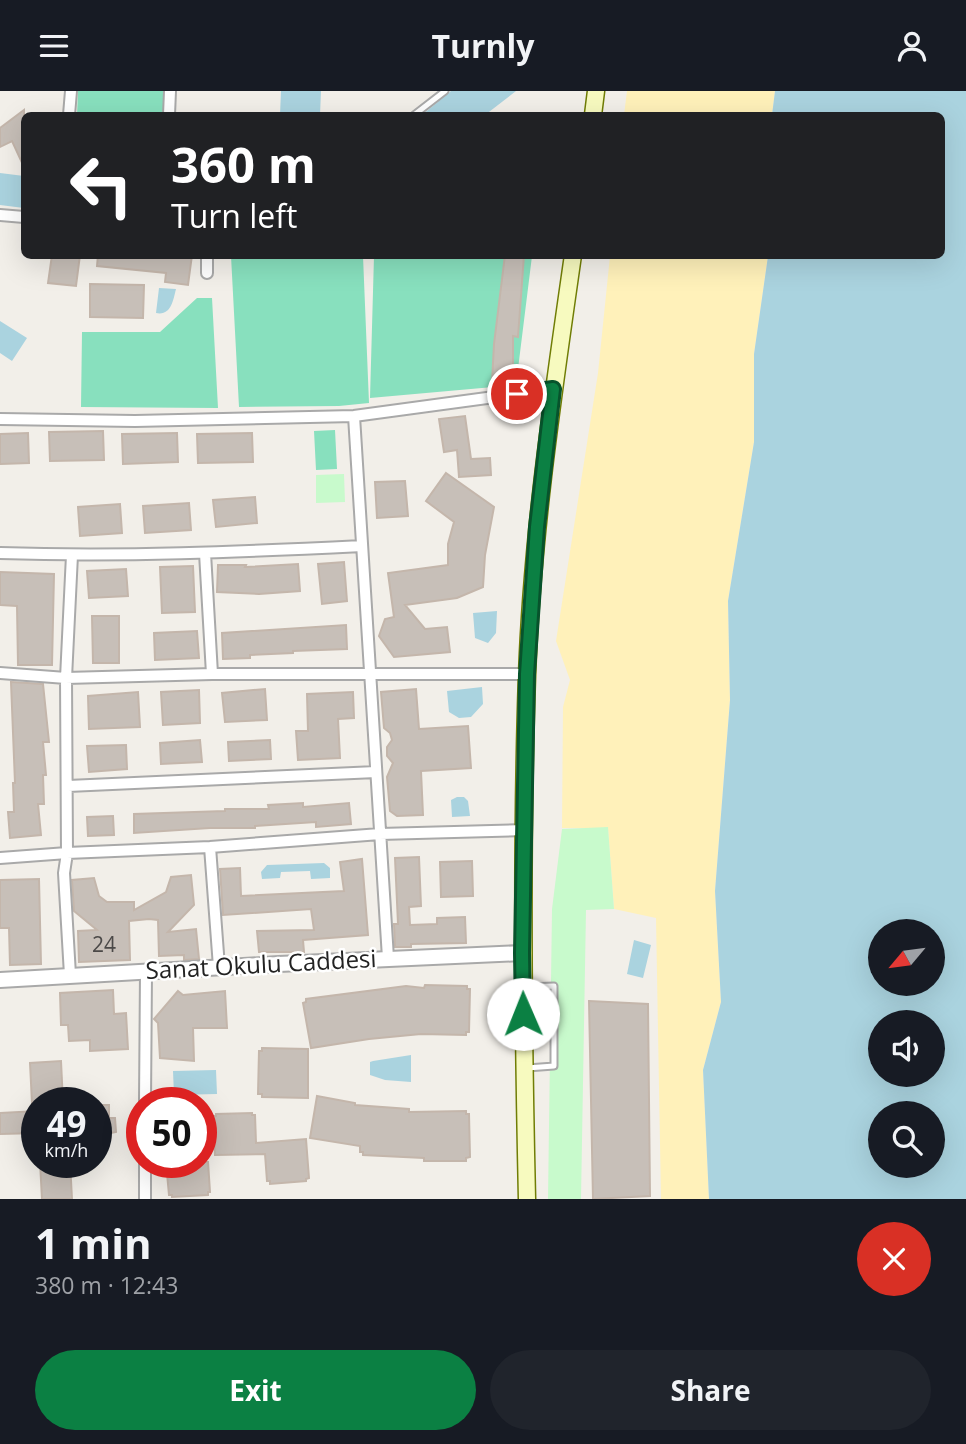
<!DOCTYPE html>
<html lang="en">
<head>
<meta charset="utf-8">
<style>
	body { margin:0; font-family:"Open Sans",sans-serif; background:#20242c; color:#f1f3f6; height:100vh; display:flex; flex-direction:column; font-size:26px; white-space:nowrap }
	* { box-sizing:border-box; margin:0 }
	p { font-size:23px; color:#9ea1a6 }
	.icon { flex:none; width:38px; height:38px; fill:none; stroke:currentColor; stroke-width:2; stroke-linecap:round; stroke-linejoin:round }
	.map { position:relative; height:1108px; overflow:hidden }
	.panel { display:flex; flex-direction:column; background:#171b24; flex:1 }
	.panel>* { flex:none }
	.top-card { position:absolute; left:21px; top:21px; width:924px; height:147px; border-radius:10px; box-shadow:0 7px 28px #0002; background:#202124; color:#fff; overflow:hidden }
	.needle { width:46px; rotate:241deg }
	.buttons { position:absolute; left:868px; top:828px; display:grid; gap:14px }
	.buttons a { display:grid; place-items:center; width:77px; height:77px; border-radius:50%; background:#171b24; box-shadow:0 7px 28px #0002; font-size:35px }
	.speed { position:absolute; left:21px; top:996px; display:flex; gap:14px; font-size:35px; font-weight:700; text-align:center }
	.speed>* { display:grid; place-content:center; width:91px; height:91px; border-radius:50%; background:#171b24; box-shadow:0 7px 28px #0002; line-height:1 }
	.speed small { font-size:18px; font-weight:400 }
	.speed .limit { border:10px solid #d22; background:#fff; color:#111 }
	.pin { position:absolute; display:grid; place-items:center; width:60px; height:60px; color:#fff; margin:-30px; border:4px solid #fff; border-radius:50%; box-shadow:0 2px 7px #0007 }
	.me { position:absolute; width:77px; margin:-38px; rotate:359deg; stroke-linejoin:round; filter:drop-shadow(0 0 5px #0008) }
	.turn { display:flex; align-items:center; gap:24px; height:147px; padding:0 35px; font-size:32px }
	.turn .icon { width:91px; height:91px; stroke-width:2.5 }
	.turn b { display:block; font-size:49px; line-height:60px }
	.round { display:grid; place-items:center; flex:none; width:74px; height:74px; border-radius:37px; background:#20242c }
	.overview { display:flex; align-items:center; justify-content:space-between; height:119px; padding:0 35px }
	h1 { font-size:42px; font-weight:700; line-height:52px }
	.action { display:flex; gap:14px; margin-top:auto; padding:14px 35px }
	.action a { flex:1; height:80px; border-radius:42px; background:#0b8043; color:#fff; font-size:28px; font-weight:700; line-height:80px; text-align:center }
	.action a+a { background:#20242c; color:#f1f3f6 }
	header { display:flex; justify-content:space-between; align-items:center; height:91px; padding:0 35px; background:#171b24; font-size:32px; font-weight:700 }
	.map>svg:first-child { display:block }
</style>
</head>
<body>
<header><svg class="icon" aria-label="menu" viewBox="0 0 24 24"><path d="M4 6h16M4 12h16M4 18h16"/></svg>Turnly<svg class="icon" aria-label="person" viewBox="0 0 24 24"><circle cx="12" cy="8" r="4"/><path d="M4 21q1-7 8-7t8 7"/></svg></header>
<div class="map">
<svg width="966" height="1108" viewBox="0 0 966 1108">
	<rect width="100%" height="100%" fill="#f2efe9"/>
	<!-- sand -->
	<path fill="#fff1ba" d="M627 0H775L772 24H624Z
		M610 165H768L754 263V351L728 510 730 608 715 800 721 911 703 979 709 1108H661L656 827 614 818 608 737H562L563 616 570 589 556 550 598 282Z"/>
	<!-- park -->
	<path fill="#c8facc" d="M344 383 345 411 316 412V384Z
		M608 736 614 818 586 819 581 1108H548L552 818 562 738Z"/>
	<!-- pitch -->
	<path fill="#88e0be" d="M78 0H165L163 24H77Z
		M231 165H363L369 312 339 315 239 316Z
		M374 165H532L516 294 370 307Z
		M197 207H212L218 317 81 316 82 241H160Z
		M335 339 337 378 316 379 314 340Z"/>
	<!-- water -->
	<path fill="#aad3df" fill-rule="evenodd" d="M281 0H321L320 24H280Z
		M451 0H516L485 24H422Z
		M775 0H966V1108H709L703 979 721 911 715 800 730 609 728 510 754 351V263L768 165 942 164V24H772ZM880 840H933V892H880ZM880 931H933V984H880ZM880 1022H933V1074H880Z
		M0 82 24 85V117L0 114Z
		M159 197 176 198C173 210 171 225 156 222Z
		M0 230 27 247 12 270 0 262Z
		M497 520 496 542 488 552 475 547 473 522Z
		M482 596 483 613 471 626 459 627 449 621 447 600Z
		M457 706H464L468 710 470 725 452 726 451 709Z
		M324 772 330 777V787L311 788 310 780 281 781 280 787 262 788 261 781 267 774Z
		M634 849 651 854 643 887 627 883Z
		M411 964V991L385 989 370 984V971L373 970Z
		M216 979 217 1003 174 1004 173 980Z"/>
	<!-- building -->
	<path fill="#c7bfb8" stroke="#c4b6ab" stroke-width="2" d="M24 19V76L12 50 0 56V37Z
		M52 164H80L76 195 48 192Z
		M98 164H192L188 194 165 191 166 182 97 175Z
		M505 164H524L518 246 513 245V290L492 291 494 253Z
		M90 193 144 194 143 227 90 226Z
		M465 325 471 368 490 367 491 384 459 386 457 359 444 361 439 328Z
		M103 340 104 369 50 370 49 341Z
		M28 342 29 372 0 373V343Z
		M177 342 178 371 123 373 122 343Z
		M252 342 253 371 198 372 197 343Z
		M446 382 494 416 485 464 483 496 457 507 405 514 425 538 447 536 450 561 394 566 379 545 385 528 394 526 388 482 448 474V453L454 431 426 410Z
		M405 390 408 425 377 427 375 391Z
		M255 406 257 432 216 436 213 409Z
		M189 412 191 439 145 442 143 415Z
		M120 413 122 442 80 445 78 416Z
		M344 471 347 510 322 513 318 473Z
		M298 473 300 500 259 503 217 501 218 474H246L245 476Z
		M193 475 195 521 162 522 160 476Z
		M126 478 128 505 89 507 87 480Z
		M0 481 54 483 52 574H18L17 515 0 514Z
		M92 525H119V572H93Z
		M346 534 347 558 293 560V562L250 564V567L223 568 222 542Z
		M197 540 199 567 155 569 154 542Z
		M11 591 43 593 49 651H43L46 684H43L44 713H38L41 744 10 747 8 721H14L13 692H15Z
		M265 598 267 629 225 631 222 602Z
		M416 598 419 638 468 635 471 677 421 680 423 724 397 725 390 720 387 686 393 672 387 665V656L392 649 390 642 384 637 381 601Z
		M199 599 200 632 163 634 161 601Z
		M138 601 140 636 89 638 88 605Z
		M353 601 354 627 338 628 340 667 298 669 296 640H308L307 603Z
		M200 649 202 671 161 673 160 652Z
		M270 649 271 668 229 670 228 651Z
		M126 654 127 678 89 681 87 655Z
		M303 712V716L349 712 351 733 316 736V731L255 735V737H210L134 742V723L225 720V718H269L268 714Z
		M113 725 114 744 88 745 87 726Z
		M419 766 421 815 409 816 410 834 437 833V827L465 826 466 852 411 853V856H395L394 833H398L395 767Z
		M362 768 368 844 303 849 304 861H259L257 840 314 839 311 818 223 824 220 778 240 777 241 805 344 800 340 771Z
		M472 770 473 805 441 806 440 771Z
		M191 784 194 814 168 841 196 838 199 868 184 869V864L159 865 158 829 149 828 129 830 130 869 79 871 78 840 97 839 74 820 72 789 94 787 99 805 107 811H134V819L166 801 171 786Z
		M39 788 41 873 10 874 9 837H0V789Z
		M425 894 467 895V898H470L469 941H466V944L421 943 369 948 311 957 303 912 306 911V908L406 895 424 897Z
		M113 899 114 923 126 922 128 958 90 960V949L69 950 68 934H61L60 902Z
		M178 900 183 904 225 900 227 937H193L194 970 160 967 158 932 154 928Z
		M589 910 648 913 650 1105 593 1108Z
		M262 957 308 958V1007L262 1006V1003H258L259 960H262Z
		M61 970 63 1012H32L30 972Z
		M317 1005 355 1012V1014L409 1018V1021L466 1020V1023H469L470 1066 466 1067V1070H424V1067L363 1064V1061H360V1055L310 1047Z
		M96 1014H109V1027H115L116 1041 96 1045Z
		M37 1020V1042L0 1043V1022Z
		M252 1022V1024H255L256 1052 306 1048 309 1087 306 1088V1090L270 1093V1090H267L265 1063 215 1064 213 1025H216V1023Z
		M40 1071H70L72 1108H42Z
		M166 1071H208L210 1101H208V1104L172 1106V1104H169Z"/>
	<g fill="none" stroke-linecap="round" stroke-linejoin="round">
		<defs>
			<path id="service" d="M414 24 445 0
				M525 896 554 895V975L527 977"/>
			<path id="minor" d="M69 24 71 0
				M169 24 170 0
				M0 124 24 126
				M207 164V182
				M354 325 388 867
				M0 328 135 330 354 325 553 298
				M0 462C121 466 241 461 362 455
				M205 462 212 583
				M0 582 66 587 212 583H527
				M68 695 376 681
				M210 756 219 876
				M0 767 67 762 210 756 380 743 525 739
				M70 884 64 782 67 762 66 587 72 464
				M145 1012 146 881
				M145 1108V1071"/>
			<path id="tertiary" d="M0 889 279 873 522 862"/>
			<path id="secondary" d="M593 24 596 0
				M527 1108C523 934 521 759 527 585 532 444 553 304 573 164"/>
		</defs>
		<!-- service casing -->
		<use href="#service" stroke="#a9a9a9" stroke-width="9"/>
		<!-- minor casing -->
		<use href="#minor" stroke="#a9a9a9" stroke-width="14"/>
		<!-- tertiary casing -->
		<use href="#tertiary" stroke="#a9a9a9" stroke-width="18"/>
		<!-- secondary casing -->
		<use href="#secondary" stroke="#707d05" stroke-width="19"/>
		<!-- service -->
		<use href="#service" stroke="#fff" stroke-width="5"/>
		<!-- minor -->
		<use href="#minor" stroke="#fff" stroke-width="10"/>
		<!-- tertiary -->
		<use href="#tertiary" stroke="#fff" stroke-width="14"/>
		<!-- secondary -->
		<use href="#secondary" stroke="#f7fabf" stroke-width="16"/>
	</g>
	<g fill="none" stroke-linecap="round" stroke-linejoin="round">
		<defs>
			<path id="route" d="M517 303 553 298 537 436 527 583 522 862 523 923"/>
		</defs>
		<!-- route casing -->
		<use href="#route" stroke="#07532c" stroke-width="18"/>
		<!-- route -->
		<use href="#route" stroke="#0b8043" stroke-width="12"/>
	</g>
	<g text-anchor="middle" stroke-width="5" stroke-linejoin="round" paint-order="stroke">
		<!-- number labels -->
		<g font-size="21" fill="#4b4948">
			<text x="104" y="861">24</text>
		</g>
		<!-- street labels -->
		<g font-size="24" fill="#222" stroke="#fff">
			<text transform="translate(261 874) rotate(-3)" y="8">Sanat Okulu Caddesi</text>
		</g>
	</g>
</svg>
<div class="buttons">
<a><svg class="needle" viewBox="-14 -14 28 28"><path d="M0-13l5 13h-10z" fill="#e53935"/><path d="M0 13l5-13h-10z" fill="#9ea1a6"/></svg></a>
<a><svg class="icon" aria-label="sound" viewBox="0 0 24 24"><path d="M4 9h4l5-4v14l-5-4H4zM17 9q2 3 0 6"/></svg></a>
<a><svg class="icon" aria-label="search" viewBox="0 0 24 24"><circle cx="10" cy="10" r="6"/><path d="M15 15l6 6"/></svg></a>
</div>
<div class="speed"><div>49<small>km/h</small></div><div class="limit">50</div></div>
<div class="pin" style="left:517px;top:303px;background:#d93025"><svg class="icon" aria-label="arrive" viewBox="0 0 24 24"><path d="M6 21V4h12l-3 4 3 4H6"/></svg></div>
<svg class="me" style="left:523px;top:923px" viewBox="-20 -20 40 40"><circle r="19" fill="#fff"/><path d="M0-13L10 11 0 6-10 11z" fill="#0b8043"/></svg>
<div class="top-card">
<div class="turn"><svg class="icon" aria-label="left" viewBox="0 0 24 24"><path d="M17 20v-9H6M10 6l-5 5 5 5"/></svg><div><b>360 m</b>Turn left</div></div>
</div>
</div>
<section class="panel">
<div class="overview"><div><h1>1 min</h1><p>380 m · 12:43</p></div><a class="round" style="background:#d93025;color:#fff"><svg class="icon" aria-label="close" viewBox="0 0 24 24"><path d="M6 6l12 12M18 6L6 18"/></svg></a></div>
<div class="action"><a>Exit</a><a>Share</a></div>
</section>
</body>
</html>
